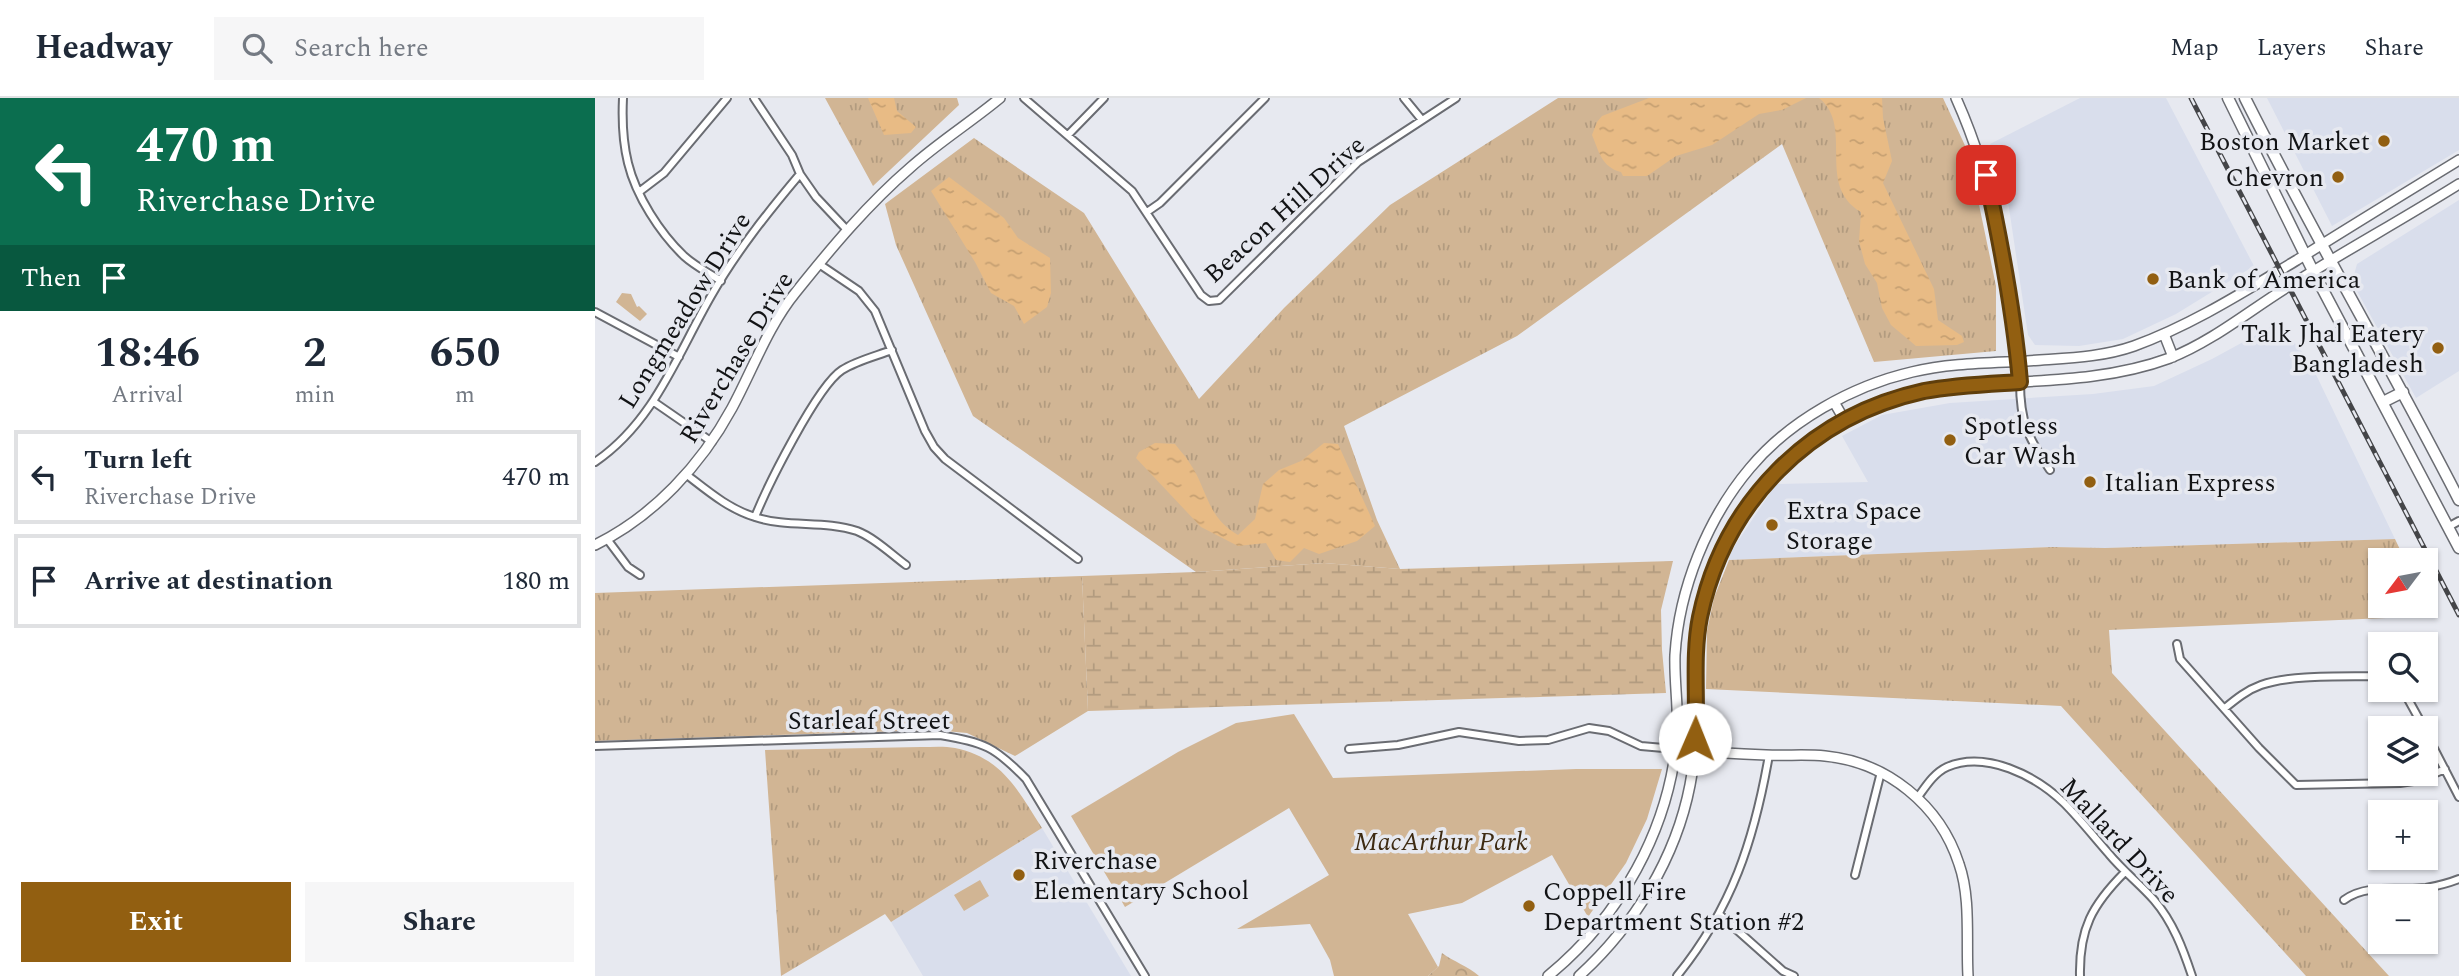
<!DOCTYPE html>
<html lang="en">
<head>
<meta charset="utf-8">
<style>
	body { margin:0; font-family:Spectral,serif; background:#f6f6f7; color:#1f2937; height:100vh; display:flex; flex-direction:column; font-size:26px; white-space:nowrap }
	* { box-sizing:border-box; margin:0 }
	p { font-size:23px; color:#747a83 }
	.icon { flex:none; width:38px; height:38px; fill:none; stroke:currentColor; stroke-width:2; stroke-linecap:round; stroke-linejoin:round }
	.map { position:relative; flex:1; overflow:hidden }
	.sheet { display:flex; flex-direction:column; background:#fff; width:595px }
	.sheet>* { flex:none }
	.guide { background:#0b6e4f; color:#fff; overflow:hidden }
	.needle { width:46px; rotate:238deg }
	.buttons { position:absolute; left:1773px; top:450px; display:grid; gap:14px }
	.buttons a { display:grid; place-items:center; width:70px; height:70px; border-radius:0px; background:#fff; box-shadow:0 2px 5px #0004; font-size:35px }
	.pin { position:absolute; display:grid; place-items:center; width:60px; height:60px; color:#fff; margin:-30px; border-radius:14px; box-shadow:0 4px 10px #0006 }
	.me { position:absolute; width:77px; margin:-38px; rotate:1deg; stroke-linejoin:round; filter:drop-shadow(0 0 5px #0008) }
	.turn { display:flex; align-items:center; gap:24px; height:147px; padding:0 21px; font-size:32px }
	.turn .icon { width:91px; height:91px; stroke-width:2.5 }
	.turn b { display:block; font-size:49px; line-height:60px }
	.then { display:flex; align-items:center; height:66px; padding:0 21px; background:#0003; gap:14px; font-size:26px }
	.eta { display:flex; justify-content:space-evenly; align-items:center; height:119px; text-align:center }
	.eta b { font-size:42px; font-weight:700; line-height:49px }
	.button { display:flex; gap:14px; margin-top:auto; padding:14px 21px }
	.button a { flex:1; height:80px; border-radius:0px; background:#925f11; color:#fff; font-size:28px; font-weight:700; line-height:80px; text-align:center }
	.button a+a { background:#f6f6f7; color:#1f2937 }
	ul { padding:0; list-style:none }
	li { display:flex; align-items:center; gap:21px; height:94px; margin:0 14px 10px; padding:0 7px; border:4px solid #e0e1e3; border-radius:0px }
	li div { flex:1 }
	li b { display:block; font-size:26px }
	li em { font-style:normal }
	header { display:flex; align-items:center; gap:42px; box-sizing:border-box; height:98px; padding:0 35px; background:#fff; border-bottom:2px solid #e0e1e3 }
	header strong { font-size:33px }
	nav { display:flex; gap:38px; margin-inline-start:auto; font-size:24px }
	.search { width:490px; height:63px; background:#f6f6f7; display:flex; align-items:center; gap:18px; box-sizing:border-box; padding:0 24px; border-radius:0px; color:#747a83; font-size:26px }
	main { display:flex; flex:1; min-height:0 }
	.map>svg:first-child { display:block }
</style>
</head>
<body>
<header>
<strong>Headway</strong>
<div class="search"><svg class="icon" aria-label="search" viewBox="0 0 24 24"><circle cx="10" cy="10" r="6"/><path d="M15 15l6 6"/></svg>Search here</div>
<nav><a>Map</a><a>Layers</a><a>Share</a></nav>
</header>
<main>
<section class="sheet">
<div class="guide">
<div class="turn"><svg class="icon" aria-label="left" viewBox="0 0 24 24"><path d="M17 20v-9H6M10 6l-5 5 5 5"/></svg><div><b>470 m</b>Riverchase Drive</div></div>
<div class="then">Then<svg class="icon" aria-label="arrive" viewBox="0 0 24 24"><path d="M6 21V4h12l-3 4 3 4H6"/></svg></div>
</div>
<div class="eta">
<div><b>18:46</b><p>Arrival</p></div>
<div><b>2</b><p>min</p></div>
<div><b>650</b><p>m</p></div>
</div>
<ul>
<li><svg class="icon" aria-label="left" viewBox="0 0 24 24"><path d="M17 20v-9H6M10 6l-5 5 5 5"/></svg><div><b>Turn left</b><p>Riverchase Drive</p></div><em>470 m</em></li>
<li><svg class="icon" aria-label="arrive" viewBox="0 0 24 24"><path d="M6 21V4h12l-3 4 3 4H6"/></svg><div><b>Arrive at destination</b></div><em>180 m</em></li>
</ul>
<div class="button"><a>Exit</a><a>Share</a></div>
</section>
<div class="map">
<svg width="1864" height="878" viewBox="0 0 1864 878">
	<defs>
		<pattern id="grass-tufts" width="24" height="20" patternUnits="userSpaceOnUse" patternTransform="scale(1.75)"><rect width="24" height="20" fill="#d1b594"/><path d="M3 7l-1-3M5 7V3M7 7l1-3M15 17l-1-3M17 17v-4M19 17l1-3" fill="none" stroke="#b29b7f"/></pattern>
		<pattern id="forest-crowns" width="20" height="18" patternUnits="userSpaceOnUse" patternTransform="scale(1.75)"><rect width="20" height="18" fill="#d1b594"/><path d="M2 6a3 3 0 1 1 6 0M12 15a3 3 0 1 1 6 0" fill="none" stroke="#b29b7f"/></pattern>
		<pattern id="wetland-marsh" width="20" height="14" patternUnits="userSpaceOnUse" patternTransform="scale(1.75)"><rect width="20" height="14" fill="#d1b594"/><path d="M1 5h8M5 5V1M11 12h8M15 12V8" fill="none" stroke="#b29b7f"/></pattern>
		<pattern id="water-ripples" width="26" height="14" patternUnits="userSpaceOnUse" patternTransform="scale(1.75)"><rect width="26" height="14" fill="#e8bb85"/><path d="M2 4q2-2 4 0t4 0M15 11q2-2 4 0t4 0" fill="none" stroke="#c6a072"/></pattern>
	</defs>
	<rect width="100%" height="100%" fill="#e7e9f0"/>
	<!-- built -->
	<path fill="#d9deec" d="M1485 0H1571L1659 168 1581 216 1528 241 1484 248 1440 247 1433 237 1411 90 1395 46Z
		M1672 0H1864V52L1737 128Z
		M1864 102V273L1821 300 1757 184 1762 166Z
		M1683 225 1714 262 1800 441 1510 450 1457 449 1134 462 1135 455 1181 386 1273 384 1247 338 1287 317 1355 305 1498 296 1559 288 1617 261Z
		M447 730 536 878H328L296 824Z"/>
	<!-- grass -->
	<path fill="url(#grass-tufts)" d="M230 0H362L364 7 278 88Z
		M963 0H1348L1373 54 1401 188V253L1279 264 1187 46 922 238 749 328 782 422 805 471 729 465 601 474 378 318 301 147 290 106 379 40 489 115 604 301 689 210 795 107Z
		M1800 441 1810 462H1785V508H1830L1831 503 1838 518 1514 532 1517 575 1794 878H1711L1466 608 1111 591 1112 533 1119 500 1134 462 1457 449 1510 450Z
		M487 478 493 613 420 658 372 635 339 632 0 643V495Z
		M326 649C337 649 350 648 360 650 408 660 423 693 447 730L296 824 290 816 186 878 170 652Z"/>
	<!-- forest -->
	<path fill="url(#forest-crowns)" d="M847 855C859 864 873 868 884 878H833L844 868Z"/>
	<!-- wetland -->
	<path fill="url(#wetland-marsh)" d="M1078 463 1066 512 1067 552 1071 595 493 613 487 478 601 474 729 465 805 471Z"/>
	<!-- green -->
	<path fill="#d1b594" d="M27 195 36 196 42 209 44 208 52 216 45 223 21 204Z
		M699 616 738 680 981 671H1067L1052 721 1031 765 993 819 957 757 867 805 813 816 843 869 833 878H739L735 862 715 826 642 831 734 777 694 710 530 809 476 718 583 654 641 625Z
		M385 782 394 798 369 813 359 797Z"/>
	<!-- water -->
	<path fill="url(#water-ripples)" d="M273 0H299L302 13 321 29 316 35 289 37Z
		M1054 0H1211L1187 12 1164 16 1117 47 1081 58 1052 78H1028L1026 74C1006 69 1004 53 997 37L1002 24 1007 18Z
		M1224 0H1287L1288 20 1297 63 1288 85 1339 191 1343 222 1367 238 1369 244 1362 247 1321 248 1296 227 1287 210 1282 185 1270 166 1264 143 1266 114C1220 87 1260 29 1224 0Z
		M354 79 409 120 423 140 455 160 456 195 452 209 429 226 419 208 396 195 380 164 336 93Z
		M560 345 580 346C584 352 590 357 594 364 613 391 611 419 643 437L660 421 668 386 684 372 706 363 729 345 743 346 780 428 762 443 724 456 709 450 695 464 681 462 671 445 643 448 606 429 541 360 544 354Z"/>
	<g fill="none" stroke-linecap="round" stroke-linejoin="round">
		<defs>
			<path id="street" d="M28 0C27 21 28 45 33 65 41 98 65 135 89 158 100 168 114 175 126 183
				M159 0 197 57 205 76 221 99 252 132
				M429 0 537 93 606 197 614 203 624 202 763 64 861 0
				M809 0 827 22
				M473 37 509 0
				M44 94 69 75 132 0
				M552 114 565 105 670 0
				M224 166 264 193 280 213 330 333 339 349 350 361 483 461
				M0 214 84 259
				M1425 284C1425 324 1433 340 1455 372
				M59 304 117 344
				M0 364C59 324 82 257 116 198 141 154 173 114 205 76
				M92 377C114 394 134 411 160 419 193 430 229 422 262 433 280 440 296 456 311 467
				M160 419C172 389 222 288 247 272 261 263 281 258 297 252
				M1853 429 1864 423
				M12 441 33 469 45 477
				M1582 546 1585 561 1664 650 1701 687 1805 685 1825 682 1850 671
				M1808 592 1829 630
				M1630 610C1641 601 1652 592 1666 587 1697 576 1752 579 1785 578
				M1830 633 1864 699
				M0 648 345 637C390 645 399 648 431 681L550 878
				M754 651 803 647 864 634 924 643 953 642 994 630 1014 633 1046 648 1080 651
				M1323 699C1331 688 1339 675 1352 669 1391 652 1441 678 1469 705 1485 721 1499 739 1514 756 1528 773 1545 786 1559 802 1578 824 1588 851 1597 878
				M1260 777 1286 674
				M1749 802C1772 785 1804 793 1831 790 1842 788 1854 785 1864 781
				M1124 816 1188 873 1199 878
				M1082 878C1137 810 1159 743 1174 657
				M1485 878C1484 831 1497 807 1530 774"/>
			<path id="secondary" d="M1361 0C1401 89 1417 188 1425 284
				M1569 236 1578 259
				M1239 304 1250 323
				M0 447C59 418 106 367 137 310 158 271 173 228 201 194 237 149 273 106 316 69 344 44 376 24 405 0
				M1080 651C1111 654 1141 656 1171 657 1191 658 1211 656 1230 658 1292 664 1345 707 1364 766 1376 800 1371 842 1373 878
				M953 878C1025 819 1074 732 1082 639 1084 612 1079 584 1080 557 1084 491 1112 421 1155 370 1194 323 1257 288 1317 274 1354 265 1394 265 1432 263 1468 260 1505 260 1539 248 1597 227 1650 193 1702 162 1756 128 1810 95 1864 62
				M984 878C1039 828 1081 760 1095 687 1103 648 1099 608 1100 568 1102 507 1125 445 1161 396 1208 332 1295 293 1373 287 1441 282 1510 284 1575 260 1618 243 1655 212 1694 188 1750 153 1808 121 1864 86"/>
			<path id="primary" d="M1633 0 1718 173 1864 450
				M1650 0C1718 136 1795 267 1864 402
				M1788 304 1808 294"/>
		</defs>
		<!-- street casing -->
		<use href="#street" stroke="#6a6c72" stroke-width="10"/>
		<!-- secondary casing -->
		<use href="#secondary" stroke="#6a6c72" stroke-width="12"/>
		<!-- primary casing -->
		<use href="#primary" stroke="#6a6c72" stroke-width="13"/>
		<!-- street -->
		<use href="#street" stroke="#fff" stroke-width="6"/>
		<!-- secondary -->
		<use href="#secondary" stroke="#fff" stroke-width="9"/>
		<!-- primary -->
		<use href="#primary" stroke="#fff" stroke-width="10"/>
		<defs>
			<path id="rail" d="M1596 0 1864 517"/>
		</defs>
		<!-- rail casing -->
		<use href="#rail" stroke="#444548" stroke-width="5"/>
		<!-- rail -->
		<use href="#rail" stroke="#e7e9f0" stroke-width="2.5" stroke-dasharray="8" stroke-linecap="butt"/>
	</g>
	<g fill="none" stroke-linecap="round" stroke-linejoin="round">
		<defs>
			<path id="route" d="M1100 641C1103 600 1097 559 1105 519 1129 404 1215 318 1329 293 1361 287 1393 286 1425 284 1419 214 1406 146 1391 77"/>
		</defs>
		<!-- route casing -->
		<use href="#route" stroke="#5f3e0b" stroke-width="18"/>
		<!-- route -->
		<use href="#route" stroke="#925f11" stroke-width="12"/>
	</g>
	<!-- markers -->
	<g fill="#925f11" stroke="#e7e9f0" stroke-width="2.5">
		<circle cx="1789" cy="43" r="7"/>
		<circle cx="1743" cy="79" r="7"/>
		<circle cx="1558" cy="181" r="7"/>
		<circle cx="1843" cy="250" r="7"/>
		<circle cx="1355" cy="342" r="7"/>
		<circle cx="1495" cy="384" r="7"/>
		<circle cx="1177" cy="427" r="7"/>
		<circle cx="424" cy="777" r="7"/>
		<circle cx="934" cy="808" r="7"/>
	</g>
	<g text-anchor="middle" stroke-width="7" stroke-linejoin="round" paint-order="stroke">
		<!-- poi labels -->
		<g font-size="26" fill="#121315" stroke="#e7e9f0" text-anchor="start">
			<text x="1775" y="52" text-anchor="end">Boston Market</text>
			<text x="1729" y="88" text-anchor="end">Chevron</text>
			<text x="1572" y="190">Bank of America</text>
			<text x="1829" y="244" text-anchor="end">Talk Jhal Eatery<tspan x="1829" dy="30">Bangladesh</tspan></text>
			<text x="1369" y="336">Spotless<tspan x="1369" dy="30">Car Wash</tspan></text>
			<text x="1509" y="393">Italian Express</text>
			<text x="1191" y="421">Extra Space<tspan x="1191" dy="30">Storage</tspan></text>
			<text x="438" y="771">Riverchase<tspan x="438" dy="30">Elementary School</tspan></text>
			<text x="948" y="802">Coppell Fire<tspan x="948" dy="30">Department Station #2</tspan></text>
		</g>
		<!-- street labels -->
		<g font-size="26" fill="#121315" stroke="#e7e9f0">
			<text transform="translate(689 111) rotate(-42)" y="9">Beacon Hill Drive</text>
			<text transform="translate(89 212) rotate(-58)" y="9">Longmeadow Drive</text>
			<text transform="translate(141 259) rotate(-59)" y="9">Riverchase Drive</text>
			<text x="274" y="631">Starleaf Street</text>
			<text transform="translate(1525 742) rotate(47)" y="9">Mallard Drive</text>
		</g>
		<!-- park labels -->
		<g font-size="26" font-style="italic" fill="#3e2b13" stroke="#e7e9f0">
			<text x="846" y="752">MacArthur Park</text>
		</g>
	</g>
</svg>
<div class="buttons">
<a><svg class="needle" viewBox="-14 -14 28 28"><path d="M0-13l5 13h-10z" fill="#e53935"/><path d="M0 13l5-13h-10z" fill="#747a83"/></svg></a>
<a><svg class="icon" aria-label="search" viewBox="0 0 24 24"><circle cx="10" cy="10" r="6"/><path d="M15 15l6 6"/></svg></a>
<a><svg class="icon" aria-label="layers" viewBox="0 0 24 24"><path d="M12 4l9 5-9 5-9-5zM3 14l9 5 9-5"/></svg></a>
<a>+</a>
<a>−</a>
</div>
<div class="pin" style="left:1391px;top:77px;background:#d93025"><svg class="icon" aria-label="arrive" viewBox="0 0 24 24"><path d="M6 21V4h12l-3 4 3 4H6"/></svg></div>
<svg class="me" style="left:1100px;top:641px" viewBox="-20 -20 40 40"><circle r="19" fill="#fff"/><path d="M0-13L10 11 0 6-10 11z" fill="#925f11"/></svg>
</div>
</main>
</body>
</html>
